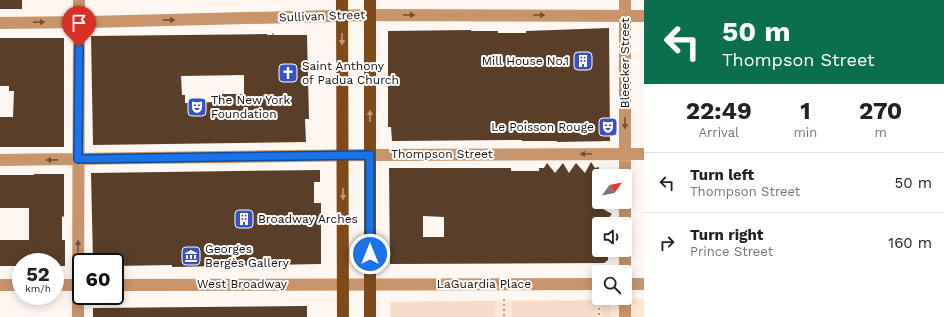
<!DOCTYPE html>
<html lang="en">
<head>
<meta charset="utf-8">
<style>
	body { margin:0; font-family:"Work Sans",sans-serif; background:#f2f2f2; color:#222; height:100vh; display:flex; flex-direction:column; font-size:15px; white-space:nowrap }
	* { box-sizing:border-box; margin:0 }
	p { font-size:13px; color:#767676 }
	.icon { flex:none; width:22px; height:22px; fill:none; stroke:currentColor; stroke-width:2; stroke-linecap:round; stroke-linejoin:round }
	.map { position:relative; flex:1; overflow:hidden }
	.sheet { display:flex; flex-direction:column; background:#fff; width:300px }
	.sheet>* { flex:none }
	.hud { background:#0b6e4f; color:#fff; overflow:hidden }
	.needle { width:26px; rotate:57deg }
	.buttons { position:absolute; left:592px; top:169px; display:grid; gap:8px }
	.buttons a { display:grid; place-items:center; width:40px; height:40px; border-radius:4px; background:#fff; box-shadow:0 2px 10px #0003; font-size:20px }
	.speed { position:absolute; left:12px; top:253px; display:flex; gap:8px; font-size:20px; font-weight:700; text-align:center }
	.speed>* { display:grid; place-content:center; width:52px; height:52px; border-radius:50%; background:#fff; box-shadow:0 2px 10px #0003; line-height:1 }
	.speed small { font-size:10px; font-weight:400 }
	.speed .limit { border:2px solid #111; border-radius:6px; background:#fff; color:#111 }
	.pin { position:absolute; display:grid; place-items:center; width:34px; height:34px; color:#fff; margin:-41px -17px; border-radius:50% 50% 50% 0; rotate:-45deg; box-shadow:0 0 4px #0007 }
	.pin .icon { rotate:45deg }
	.me { position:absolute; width:44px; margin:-22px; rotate:0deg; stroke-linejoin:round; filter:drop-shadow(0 0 3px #0008) }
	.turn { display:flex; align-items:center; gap:14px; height:84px; padding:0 12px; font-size:18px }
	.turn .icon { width:52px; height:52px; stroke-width:2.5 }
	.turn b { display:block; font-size:28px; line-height:34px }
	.eta { display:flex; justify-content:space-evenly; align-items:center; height:68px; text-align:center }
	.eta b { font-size:24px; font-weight:700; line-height:28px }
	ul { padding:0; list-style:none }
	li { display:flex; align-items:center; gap:12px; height:60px; padding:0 12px; border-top:1px solid #e0e0e0 }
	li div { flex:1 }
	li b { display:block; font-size:15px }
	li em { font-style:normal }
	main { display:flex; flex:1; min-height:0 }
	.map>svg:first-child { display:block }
</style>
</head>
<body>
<main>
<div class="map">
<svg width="644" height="317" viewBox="0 0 644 317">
	<rect width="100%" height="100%" fill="#fdf6f1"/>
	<!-- built -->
	<path fill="#fee6d4" d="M644 299V317H390V302Z"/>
	<!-- green -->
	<path fill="#f6ddca" d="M495 301V317H391V302Z
		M512 301H596V317H512Z
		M602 302H611V317H602Z"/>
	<!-- building -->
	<path fill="#593e29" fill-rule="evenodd" d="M0 0H22V9H0Z
		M609 28 610 141 557 142V141H522V140L392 141 391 127H388V31L471 30V31H498V33H526V31Z
		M267 34V35H307L309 119H305L306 142 93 145 91 36ZM244 75V94H219V102L185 103V95H182L181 76Z
		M0 38H64V147H0V117H13L14 91H9V86H0Z
		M591 162 595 168 599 167V202H611L603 209 612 214 607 219V224H599V250H608V260L604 263 390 264 389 168H511V171H539V168H544L547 163 555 173 563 163 569 173 576 163 585 173ZM423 216 444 217V237H423Z
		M320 170V182H314V203H321V264L172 267V265L115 266V262H93L91 173Z
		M34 174H64V217L62 216V240H65V266H55V262H21V266H0V240H29V208H0V175H34Z
		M307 306V317H93V308Z"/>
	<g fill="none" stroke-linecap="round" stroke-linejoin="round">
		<!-- path -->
		<path stroke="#aaa19b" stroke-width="2" stroke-dasharray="2 3" stroke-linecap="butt" d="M273 35V30
			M599 298V317
			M504 299V317"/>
		<!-- minor -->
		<path stroke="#c7946b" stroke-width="12" d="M0 23 89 22 370 15 644 16
			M0 160 370 155 644 154
			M625 284H644
			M0 285H21
			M55 285H81
			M115 285 599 284
			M78 317 79 0
			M625 317V0"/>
		<!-- major -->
		<path stroke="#7f4a19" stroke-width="12" d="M342 0 343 317
			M370 0V317"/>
	</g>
	<!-- one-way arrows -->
	<defs><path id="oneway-solid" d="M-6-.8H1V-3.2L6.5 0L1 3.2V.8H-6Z"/></defs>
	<g fill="#705138">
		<use href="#oneway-solid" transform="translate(409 15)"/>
		<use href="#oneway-solid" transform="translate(539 15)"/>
		<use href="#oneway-solid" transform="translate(169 20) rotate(-1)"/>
		<use href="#oneway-solid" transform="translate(39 22) rotate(-1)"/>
		<use href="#oneway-solid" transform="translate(625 123) rotate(90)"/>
		<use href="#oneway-solid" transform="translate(586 154) rotate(180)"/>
		<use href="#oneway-solid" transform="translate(52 160) rotate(179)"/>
		<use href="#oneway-solid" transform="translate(78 246) rotate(-90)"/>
	</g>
	<g fill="#b99b80">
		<use href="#oneway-solid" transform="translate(342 39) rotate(90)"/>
		<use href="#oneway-solid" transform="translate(370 116) rotate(-90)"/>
		<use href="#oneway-solid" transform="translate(343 194) rotate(90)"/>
	</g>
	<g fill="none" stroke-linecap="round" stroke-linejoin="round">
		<defs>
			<path id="route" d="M79 47 78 159 370 155V254"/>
		</defs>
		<!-- route casing -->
		<use href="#route" stroke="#114b97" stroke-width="10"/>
		<!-- route -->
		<use href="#route" stroke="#1a73e8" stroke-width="7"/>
	</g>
	<!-- icons -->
	<defs>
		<symbol id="building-square" viewBox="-11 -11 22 22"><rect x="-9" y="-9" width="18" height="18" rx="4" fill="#3a51c3" stroke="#fff"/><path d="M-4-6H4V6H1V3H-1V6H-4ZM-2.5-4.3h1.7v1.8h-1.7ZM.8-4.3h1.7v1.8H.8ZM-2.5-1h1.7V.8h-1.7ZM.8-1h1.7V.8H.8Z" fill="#fff"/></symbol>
		<symbol id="church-square" viewBox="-11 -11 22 22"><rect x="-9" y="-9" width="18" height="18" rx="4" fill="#3a51c3" stroke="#fff"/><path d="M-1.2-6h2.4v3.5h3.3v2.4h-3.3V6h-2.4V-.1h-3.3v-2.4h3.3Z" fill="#fff"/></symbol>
		<symbol id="theatre-square" viewBox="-11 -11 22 22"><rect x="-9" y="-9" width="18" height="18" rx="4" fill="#3a51c3" stroke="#fff"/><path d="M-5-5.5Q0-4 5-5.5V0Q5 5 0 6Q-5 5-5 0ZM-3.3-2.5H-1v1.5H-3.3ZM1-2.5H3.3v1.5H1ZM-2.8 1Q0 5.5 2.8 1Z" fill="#fff"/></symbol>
		<symbol id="museum-square" viewBox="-11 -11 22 22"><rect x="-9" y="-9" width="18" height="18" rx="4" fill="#3a51c3" stroke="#fff"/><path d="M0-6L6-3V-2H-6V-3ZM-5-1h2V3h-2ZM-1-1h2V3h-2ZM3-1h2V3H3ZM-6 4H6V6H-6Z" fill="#fff"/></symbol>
	</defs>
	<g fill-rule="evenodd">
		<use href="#building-square" x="572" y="50" width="22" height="22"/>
		<use href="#church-square" x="277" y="62" width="22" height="22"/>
		<use href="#theatre-square" x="186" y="96" width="22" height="22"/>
		<use href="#theatre-square" x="597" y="116" width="22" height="22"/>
		<use href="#building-square" x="233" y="208" width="22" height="22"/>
		<use href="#museum-square" x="180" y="245" width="22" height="22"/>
	</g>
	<g text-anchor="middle" stroke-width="4" stroke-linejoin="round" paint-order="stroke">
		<!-- street labels -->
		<g font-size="12" fill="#190e06" stroke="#fff">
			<text transform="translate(322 16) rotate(-2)" y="4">Sullivan Street</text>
			<text transform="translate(625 63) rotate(-90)" y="4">Bleecker Street</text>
			<text x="442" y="158">Thompson Street</text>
			<text x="242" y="288">West Broadway</text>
			<text x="484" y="288">LaGuardia Place</text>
		</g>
		<!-- poi labels -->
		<g font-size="12" fill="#190e06" stroke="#fff" text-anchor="start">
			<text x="569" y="65" text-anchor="end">Mill House No.1</text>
			<text x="302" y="70">Saint Anthony<tspan x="302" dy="14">of Padua Church</tspan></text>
			<text x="211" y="104">The New York<tspan x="211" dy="14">Foundation</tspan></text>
			<text x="594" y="131" text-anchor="end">Le Poisson Rouge</text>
			<text x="258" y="223">Broadway Arches</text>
			<text x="205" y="253">Georges<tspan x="205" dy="14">Bergès Gallery</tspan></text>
		</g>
	</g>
</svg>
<div class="buttons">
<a><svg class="needle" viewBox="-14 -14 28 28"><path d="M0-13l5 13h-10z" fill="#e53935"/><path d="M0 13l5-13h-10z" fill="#767676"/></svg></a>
<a><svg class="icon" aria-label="sound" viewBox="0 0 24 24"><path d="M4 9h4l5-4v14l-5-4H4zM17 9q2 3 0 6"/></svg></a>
<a><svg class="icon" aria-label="search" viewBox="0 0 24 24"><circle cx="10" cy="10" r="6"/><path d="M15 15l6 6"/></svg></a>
</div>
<div class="speed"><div>52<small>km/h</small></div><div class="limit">60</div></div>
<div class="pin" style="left:79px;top:47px;background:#d93025"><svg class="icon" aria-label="arrive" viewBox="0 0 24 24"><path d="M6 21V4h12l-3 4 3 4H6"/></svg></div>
<svg class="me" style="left:370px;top:254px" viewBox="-20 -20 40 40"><circle r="17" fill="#1a73e8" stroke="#fff" stroke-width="3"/><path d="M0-11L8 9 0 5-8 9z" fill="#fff"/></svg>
</div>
<section class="sheet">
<div class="hud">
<div class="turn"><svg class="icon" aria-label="left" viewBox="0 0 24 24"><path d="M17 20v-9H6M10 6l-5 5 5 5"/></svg><div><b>50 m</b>Thompson Street</div></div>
</div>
<div class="eta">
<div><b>22:49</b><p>Arrival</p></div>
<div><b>1</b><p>min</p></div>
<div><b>270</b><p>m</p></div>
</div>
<ul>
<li><svg class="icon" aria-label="left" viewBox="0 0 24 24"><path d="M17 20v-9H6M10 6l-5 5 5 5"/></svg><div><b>Turn left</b><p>Thompson Street</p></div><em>50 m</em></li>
<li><svg class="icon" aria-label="right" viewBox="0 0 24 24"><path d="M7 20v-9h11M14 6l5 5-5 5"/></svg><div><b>Turn right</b><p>Prince Street</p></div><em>160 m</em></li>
</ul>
</section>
</main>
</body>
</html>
